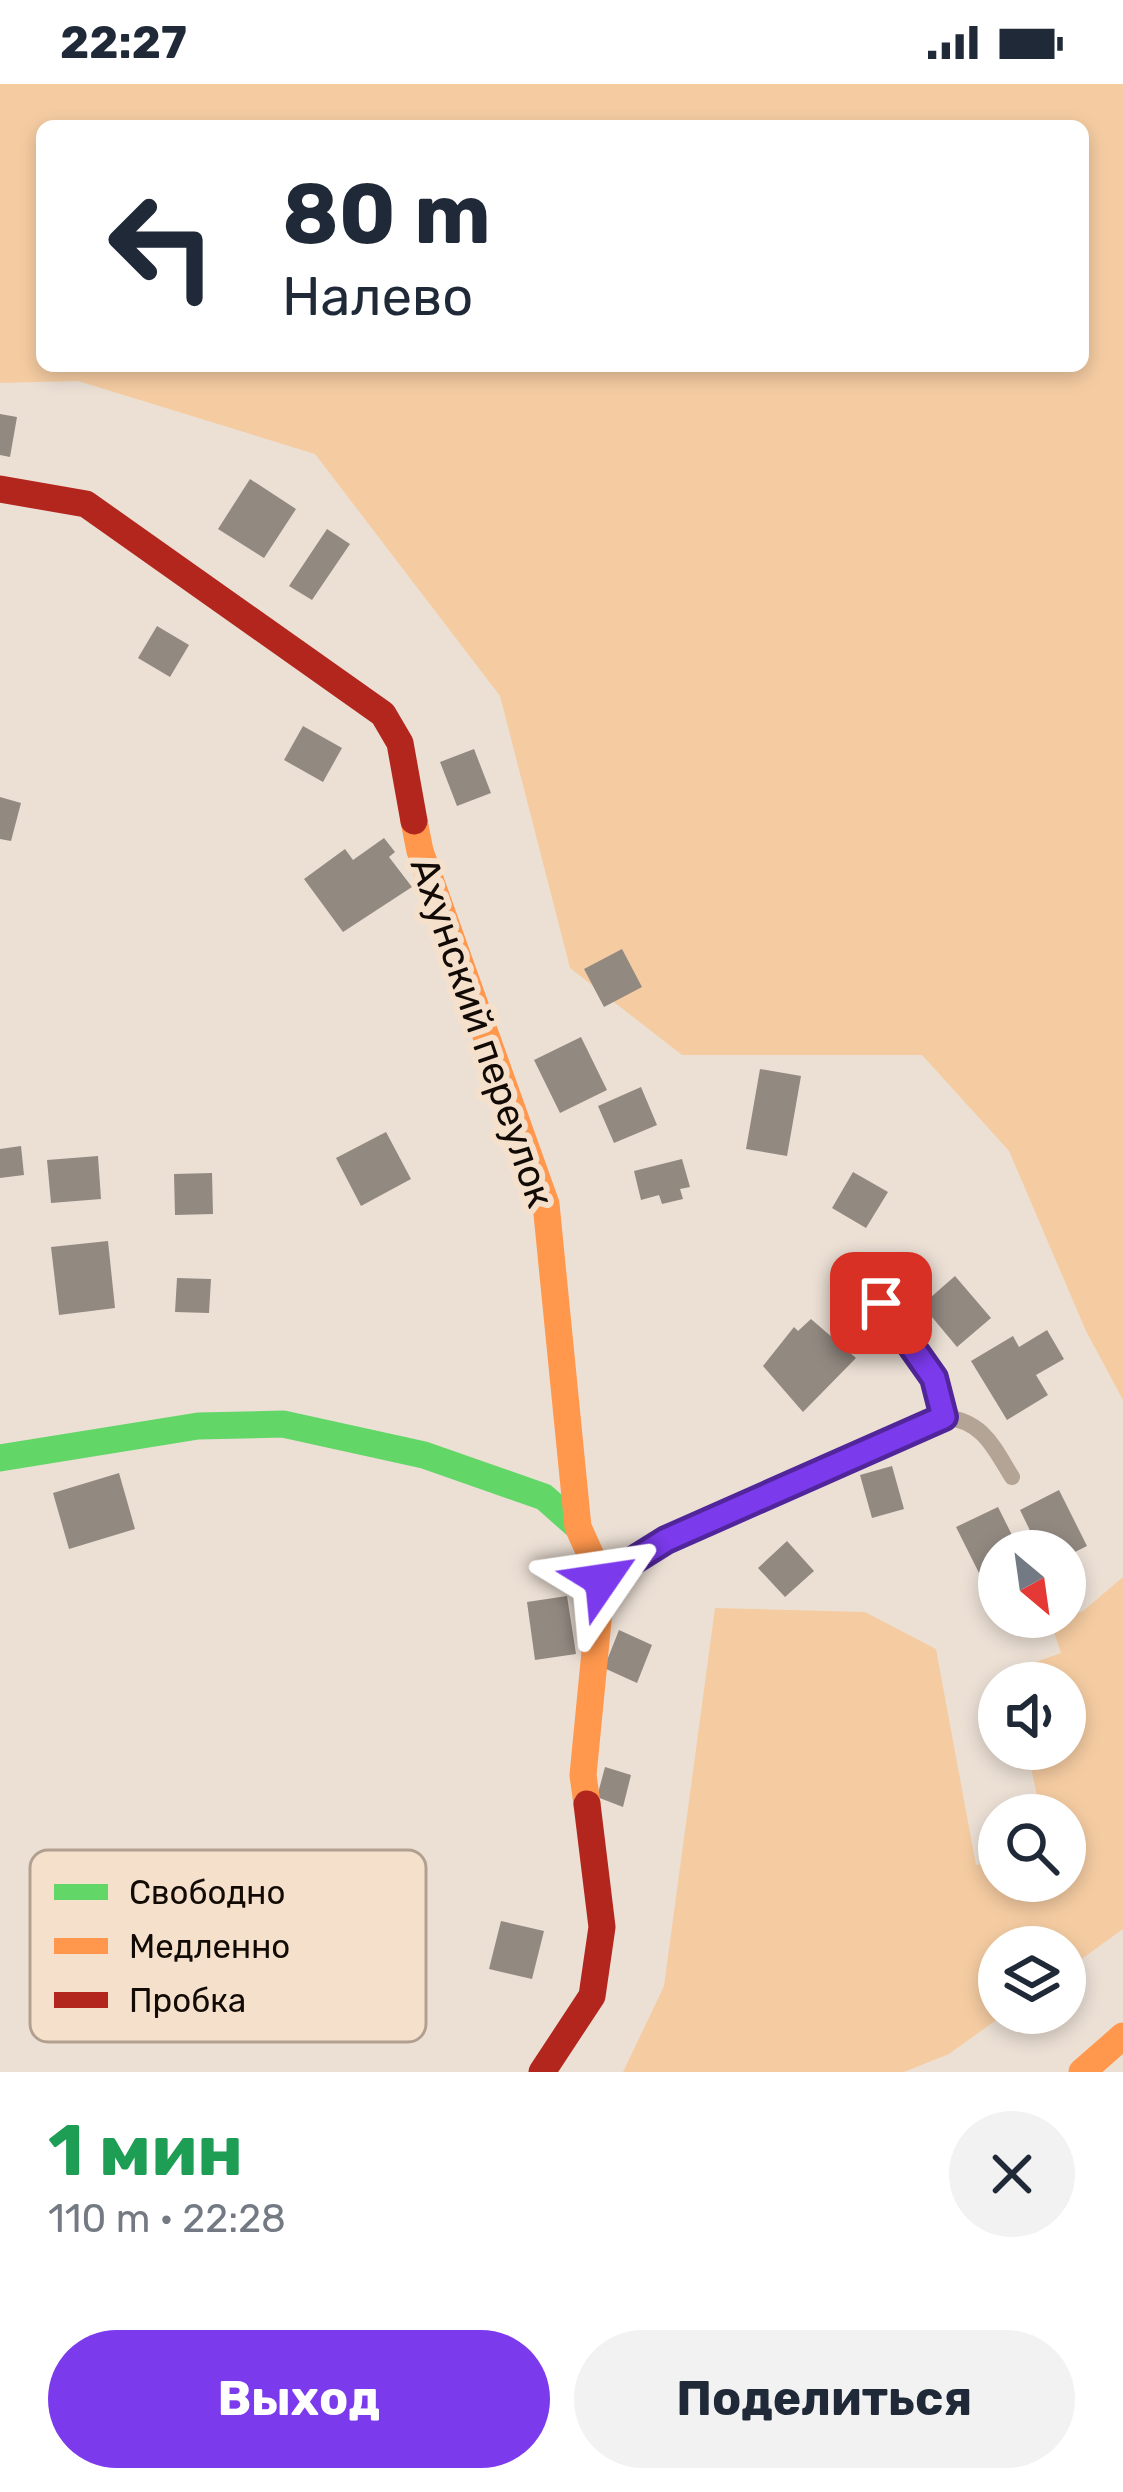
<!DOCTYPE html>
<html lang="ru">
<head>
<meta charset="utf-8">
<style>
	body { margin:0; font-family:Rubik,sans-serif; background:#f2f2f3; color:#1f2937; height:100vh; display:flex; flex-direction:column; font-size:45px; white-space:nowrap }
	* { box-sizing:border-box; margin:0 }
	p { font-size:39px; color:#747a83 }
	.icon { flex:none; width:66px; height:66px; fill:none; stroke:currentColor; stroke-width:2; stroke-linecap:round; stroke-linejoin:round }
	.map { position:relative; height:1988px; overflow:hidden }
	.side { display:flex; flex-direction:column; background:#fff; flex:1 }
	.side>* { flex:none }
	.top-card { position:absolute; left:36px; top:36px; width:1053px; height:252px; border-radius:18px; box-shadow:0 6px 18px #0003; background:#fff; color:#1f2937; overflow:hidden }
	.needle { width:78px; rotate:151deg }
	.controls { position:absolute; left:978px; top:1446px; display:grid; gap:24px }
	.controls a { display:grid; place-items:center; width:108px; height:108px; border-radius:50%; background:#fff; box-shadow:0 6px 18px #0003; font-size:60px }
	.pin { position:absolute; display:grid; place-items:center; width:102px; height:102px; color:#fff; margin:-51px; border-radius:24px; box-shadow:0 6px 18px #0006 }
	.me { position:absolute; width:132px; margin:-66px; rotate:58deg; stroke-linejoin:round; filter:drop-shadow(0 0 9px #0008) }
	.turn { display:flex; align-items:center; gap:42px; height:252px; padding:0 48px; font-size:54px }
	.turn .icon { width:156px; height:156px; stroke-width:2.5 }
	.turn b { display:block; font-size:84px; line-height:102px }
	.round { display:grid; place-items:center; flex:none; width:126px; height:126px; border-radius:63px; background:#f2f2f3 }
	.headline { display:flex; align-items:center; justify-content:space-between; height:204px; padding:0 48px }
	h1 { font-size:72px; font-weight:700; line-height:90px; color:#1e9e55 }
	.primary-button { display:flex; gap:24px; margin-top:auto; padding:24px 48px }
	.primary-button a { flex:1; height:138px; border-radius:72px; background:#7c3aed; color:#fff; font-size:48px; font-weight:700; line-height:138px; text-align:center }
	.primary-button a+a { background:#f2f2f3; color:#1f2937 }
	.status { display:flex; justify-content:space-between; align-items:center; height:84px; padding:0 60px; background:#fff; direction:ltr }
	.status svg { height:33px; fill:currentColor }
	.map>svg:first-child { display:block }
</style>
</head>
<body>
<div class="status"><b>22:27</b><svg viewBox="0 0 49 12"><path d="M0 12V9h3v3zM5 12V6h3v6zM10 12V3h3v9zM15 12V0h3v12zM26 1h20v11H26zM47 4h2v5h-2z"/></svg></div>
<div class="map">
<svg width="1123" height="1988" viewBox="0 0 1123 1988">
	<rect width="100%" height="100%" fill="#ece0d5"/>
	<!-- green -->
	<path fill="#f5cca2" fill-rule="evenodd" d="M0 0H1123V1316L1086 1247 1009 1067 922 971H682L570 884 500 612 315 370 78 297 0 299ZM42 42H1083V282H42Z
		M1123 1493V1845L1065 1887V1863H999V1929H1006L949 1970 904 1988H623L664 1902 715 1524 865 1528 936 1565 976 1781 999 1777V1797H1065V1731H1041L1027 1665H1065V1599H1013L1010 1587 1061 1569 1051 1539 1083 1527Z"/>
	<!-- building -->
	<path fill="#928981" d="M0 330 17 333 10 373 0 371Z
		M250 395 296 425 264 474 218 445Z
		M327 445 350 460 312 516 289 502Z
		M157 542 189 561 170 593 138 574Z
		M303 642 342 664 323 698 284 676Z
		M474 665 491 709 457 722 440 678Z
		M0 713 21 719 11 757 0 755Z
		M384 754 395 768 389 773 412 803 343 848 304 795 345 765 353 776Z
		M622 865 642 903 604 923 584 885Z
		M581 953 607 1006 560 1029 534 976Z
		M760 985 801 992 787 1072 746 1065Z
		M641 1003 657 1041 614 1059 598 1022Z
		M386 1048 411 1095 361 1122 336 1074Z
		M21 1062 24 1091 0 1094V1065Z
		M98 1072 101 1115 51 1119 47 1076Z
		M682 1075 690 1103 680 1105 683 1115 662 1120 659 1111 641 1116 634 1087Z
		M853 1088 888 1108 866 1144 832 1124Z
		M212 1089 213 1130 175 1131 174 1090Z
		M108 1157 115 1224 59 1231 51 1163Z
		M955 1192 991 1234 957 1263 922 1221Z
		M177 1194 211 1195 209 1229 175 1228Z
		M811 1235 856 1274 803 1328 763 1282 794 1243 798 1247Z
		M1047 1246 1064 1275 1036 1291 1048 1311 1007 1336 971 1277 1013 1252 1019 1263Z
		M892 1382 904 1425 872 1434 860 1391Z
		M119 1389 135 1445 69 1465 53 1409Z
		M1059 1406 1087 1462 1065 1473V1467H1040L1020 1426Z
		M998 1423 1020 1467H999V1479L979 1489 956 1443Z
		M787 1457 814 1487 785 1513 758 1484Z
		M567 1512 576 1570 535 1576 527 1518Z
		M619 1546 652 1561 637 1599 604 1584Z
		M605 1683 631 1691 623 1723 597 1713Z
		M501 1837 544 1847 532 1895 489 1885Z"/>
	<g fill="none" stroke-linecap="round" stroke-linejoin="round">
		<!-- lane -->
		<path stroke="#b3a495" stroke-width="16" d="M881 1219 935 1294 944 1333
			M603 1495 666 1456 944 1333C983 1337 993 1362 1012 1393"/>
		<!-- fast -->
		<path stroke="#63d668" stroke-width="27" d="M0 1374 198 1342 283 1340 424 1371 544 1413 578 1443"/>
		<!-- slow -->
		<path stroke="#ff974d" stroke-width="27" d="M414 737 420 767 546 1120 578 1443 602 1496 583 1691 587 1720
			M1082 1988 1123 1952"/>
		<!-- jam -->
		<path stroke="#b3261e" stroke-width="27" d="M0 405 86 420 383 630 400 659 414 737
			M542 1988 592 1912 602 1843 587 1720"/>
	</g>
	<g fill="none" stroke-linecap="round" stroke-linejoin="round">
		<defs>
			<path id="route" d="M602 1496 666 1456 944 1333 934 1294 881 1219"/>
		</defs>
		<!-- route casing -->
		<use href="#route" stroke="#51269a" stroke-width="30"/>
		<!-- route -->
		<use href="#route" stroke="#7c3aed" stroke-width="21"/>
	</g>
	<g text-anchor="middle" stroke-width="12" stroke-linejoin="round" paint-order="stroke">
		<!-- street labels -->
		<g font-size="39" fill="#110a05" stroke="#f5e0cc">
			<text transform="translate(483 948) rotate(71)" y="14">Ахунский переулок</text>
		</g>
	</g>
	<!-- legend -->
	<rect x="30" y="1766" width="396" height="192" rx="18" fill="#f5e0cc" stroke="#b1a090" stroke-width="3"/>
	<rect x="54" y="1800" width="54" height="16" fill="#63d668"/>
	<rect x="54" y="1854" width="54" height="16" fill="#ff974d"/>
	<rect x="54" y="1908" width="54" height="16" fill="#b3261e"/>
	<g font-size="33" fill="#110a05">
		<text x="129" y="1820">Свободно</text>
		<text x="129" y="1874">Медленно</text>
		<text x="129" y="1928">Пробка</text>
	</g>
</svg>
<div class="controls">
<a><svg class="needle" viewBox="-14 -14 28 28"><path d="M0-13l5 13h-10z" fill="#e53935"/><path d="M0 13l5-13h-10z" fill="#747a83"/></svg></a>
<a><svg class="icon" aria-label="sound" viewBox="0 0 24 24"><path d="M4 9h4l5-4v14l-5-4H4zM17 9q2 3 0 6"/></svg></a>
<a><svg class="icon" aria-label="search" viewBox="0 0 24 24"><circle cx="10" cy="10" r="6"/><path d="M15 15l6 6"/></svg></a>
<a><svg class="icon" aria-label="layers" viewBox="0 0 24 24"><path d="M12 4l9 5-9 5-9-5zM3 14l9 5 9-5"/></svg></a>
</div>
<div class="pin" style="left:881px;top:1219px;background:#d93025"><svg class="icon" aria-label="arrive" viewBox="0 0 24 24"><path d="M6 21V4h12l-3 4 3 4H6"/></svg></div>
<svg class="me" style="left:602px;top:1496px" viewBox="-20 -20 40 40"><path d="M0-17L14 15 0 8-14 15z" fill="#7c3aed" stroke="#fff" stroke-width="4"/></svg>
<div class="top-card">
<div class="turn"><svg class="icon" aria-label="left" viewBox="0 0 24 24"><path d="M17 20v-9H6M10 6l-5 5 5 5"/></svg><div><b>80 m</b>Налево</div></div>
</div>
</div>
<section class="side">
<div class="headline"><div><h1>1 мин</h1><p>110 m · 22:28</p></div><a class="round"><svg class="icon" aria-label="close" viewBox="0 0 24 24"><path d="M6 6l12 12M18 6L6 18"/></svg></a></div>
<div class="primary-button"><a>Выход</a><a>Поделиться</a></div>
</section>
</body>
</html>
